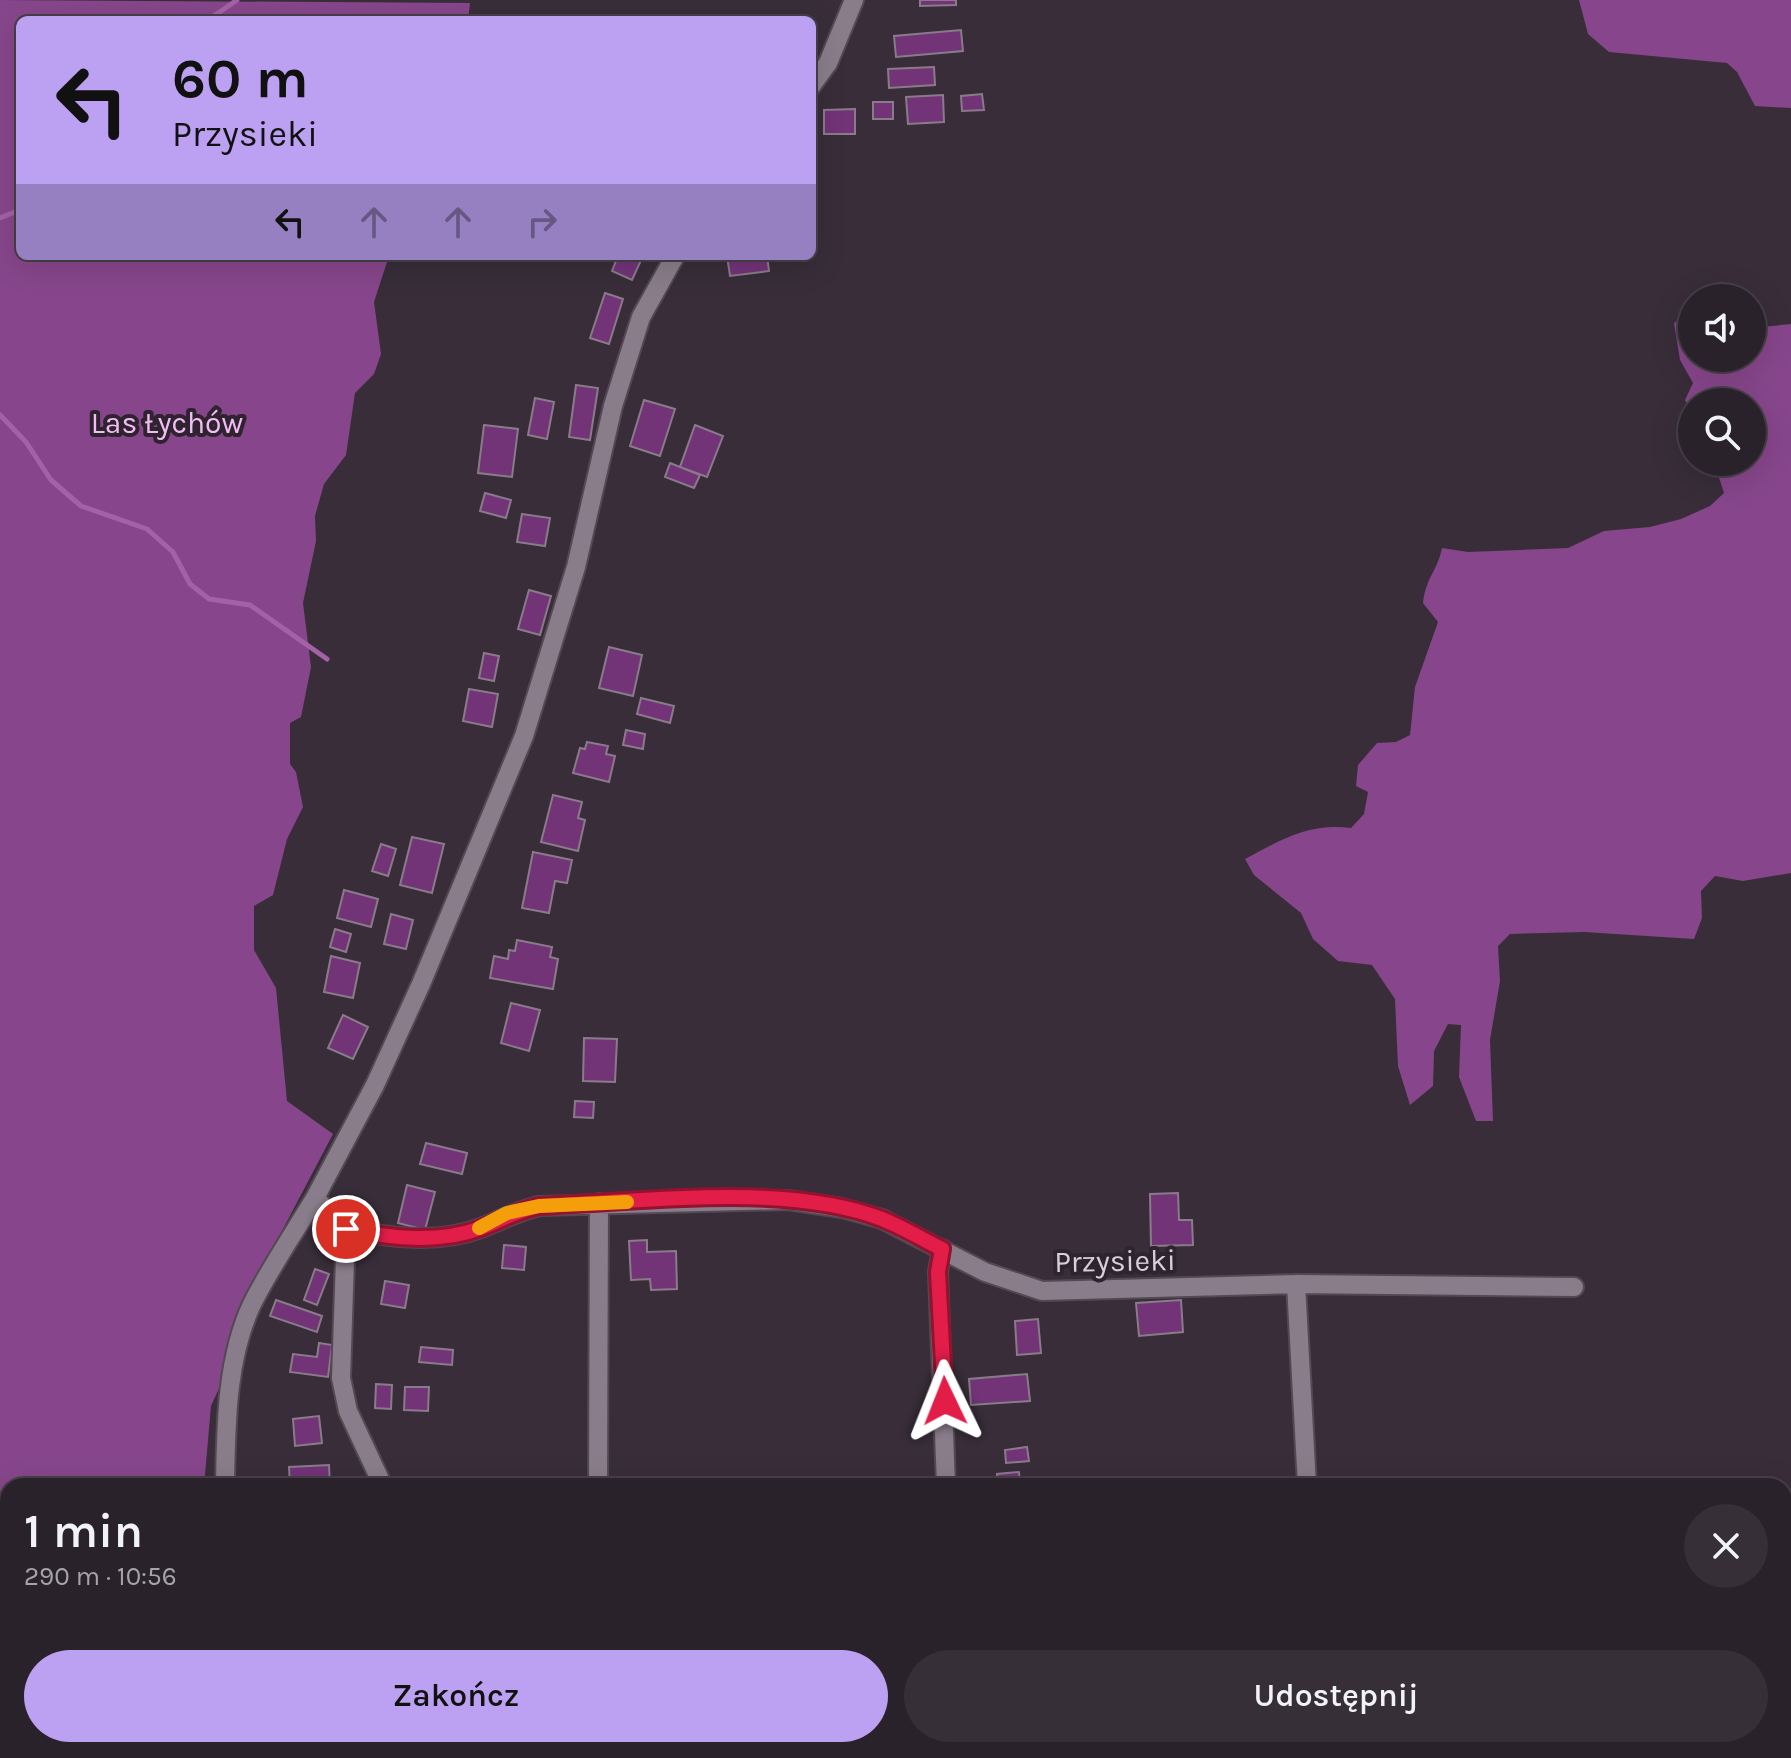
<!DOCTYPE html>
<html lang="pl">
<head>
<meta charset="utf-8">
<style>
	body { margin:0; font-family:Karla,sans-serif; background:#362f37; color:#f1f3f6; height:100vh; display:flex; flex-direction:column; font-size:30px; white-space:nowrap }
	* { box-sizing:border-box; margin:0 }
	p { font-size:26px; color:#a5a4a9 }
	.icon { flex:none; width:44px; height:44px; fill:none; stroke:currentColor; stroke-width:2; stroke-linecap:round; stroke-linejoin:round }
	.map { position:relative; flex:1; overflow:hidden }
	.drawer { position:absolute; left:0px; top:1478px; width:1792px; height:280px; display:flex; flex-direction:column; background:#2a222b; border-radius:24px 24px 0 0; box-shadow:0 8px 32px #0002,0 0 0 2px #463f47 }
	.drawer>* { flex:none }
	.top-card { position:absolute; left:16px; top:16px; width:800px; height:244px; border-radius:12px; box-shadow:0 8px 32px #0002,0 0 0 2px #463f47; background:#bca0f2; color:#111; overflow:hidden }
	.buttons { position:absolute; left:1678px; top:284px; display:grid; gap:16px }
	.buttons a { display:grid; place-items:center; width:88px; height:88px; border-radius:50%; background:#2a222b; box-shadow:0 8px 32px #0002,0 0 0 2px #463f47; font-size:40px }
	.pin { position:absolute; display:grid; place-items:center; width:68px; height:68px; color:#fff; margin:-34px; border:4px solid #fff; border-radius:50%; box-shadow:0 2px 8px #0007 }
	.me { position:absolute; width:88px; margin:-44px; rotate:358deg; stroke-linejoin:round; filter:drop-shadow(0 0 6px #0008) }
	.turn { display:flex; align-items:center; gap:28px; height:168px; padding:0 24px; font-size:36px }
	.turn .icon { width:104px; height:104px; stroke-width:2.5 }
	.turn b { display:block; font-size:56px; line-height:68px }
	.lanes { display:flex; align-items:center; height:76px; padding:0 24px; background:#0003; justify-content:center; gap:40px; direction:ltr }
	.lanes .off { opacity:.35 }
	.round { display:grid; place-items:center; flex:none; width:84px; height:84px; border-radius:42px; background:#362f37 }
	.head { display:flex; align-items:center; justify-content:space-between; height:136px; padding:0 24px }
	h1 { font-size:48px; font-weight:600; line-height:60px }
	.button { display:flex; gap:16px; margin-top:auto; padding:16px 24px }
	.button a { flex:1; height:92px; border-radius:48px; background:#bca0f2; color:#111; font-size:32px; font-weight:600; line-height:92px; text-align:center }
	.button a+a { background:#362f37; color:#f1f3f6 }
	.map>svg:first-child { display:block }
</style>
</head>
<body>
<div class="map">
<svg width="1791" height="1758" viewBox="0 0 1791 1758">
	<rect width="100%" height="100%" fill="#382d39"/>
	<!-- forest -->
	<path fill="#87468b" d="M0 0 470 3 468 20H20V256H389L374 302 381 354 374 374 355 393 346 455 324 484 315 516 316 541 303 603 311 667 301 717 290 723V764L296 772 303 807 287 839 273 895 254 906V950L276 988 287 1101 333 1134 244 1303 226 1373 211 1406 204 1486H8V1652L0 1647Z
		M1579 0H1791V108L1755 106 1737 72 1727 63 1609 52 1588 34Z
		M1687 314H1692V358H1752V328L1791 324V873L1743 881 1715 876 1701 891 1702 918 1694 939 1584 932 1510 934 1498 946 1500 981 1490 1040 1493 1121H1476L1459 1077 1461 1025 1448 1024 1434 1051 1433 1086 1410 1105 1398 1066 1395 999 1372 965 1338 961 1313 939 1301 913 1254 875 1245 859C1283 839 1308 823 1351 828L1364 814 1368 792 1356 786 1358 765 1377 743 1396 742 1410 735 1415 687 1438 622 1423 603C1426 577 1437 572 1442 548L1468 552 1568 548 1604 531 1650 527 1681 519 1710 506 1724 493 1714 462H1752V402H1692V412L1685 400 1693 383 1680 360 1674 323Z"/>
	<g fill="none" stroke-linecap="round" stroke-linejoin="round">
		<!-- stream -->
		<path stroke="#a461a7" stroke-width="5" d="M208 20 237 0
			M0 218 20 210
			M0 415 26 442 51 480 81 506 147 529 173 552 190 584 209 599 250 605 327 659
			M0 1495 8 1516"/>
	</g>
	<!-- building -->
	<path fill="#723377" stroke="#897b89" stroke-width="2" d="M920 0H956V5L920 6Z
		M961 30 963 51 896 57 894 36Z
		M934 67 935 85 889 88 888 69Z
		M982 94 984 110 962 111 961 96Z
		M943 95 944 122 908 124 906 97Z
		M873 102H893V119H873Z
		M855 109V134H824V110Z
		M618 256H643L632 280 612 271Z
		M727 256H767L769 271 730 276Z
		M605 293 623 299 609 344 590 338Z
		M576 385 598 388 590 440 569 437Z
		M535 398 554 402 547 439 528 435Z
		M644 400 675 409 660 456 630 446Z
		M484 425 518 429 512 477 478 473Z
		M695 425 723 436 707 477 680 467Z
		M670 463 700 475 694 488 665 477Z
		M485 493 511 500 506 518 480 511Z
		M522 514 550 518 545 546 517 542Z
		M529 590 551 596 540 635 518 629Z
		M609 647 642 655 633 696 599 688Z
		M484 653 499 656 494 681 479 678Z
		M469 689 498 694 492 727 463 721Z
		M641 698 674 706 670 723 637 714Z
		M626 730 645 734 643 749 623 745Z
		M587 742 608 746 606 754 615 756 609 782 573 773 580 748 585 749Z
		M553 795 582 802 578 818 585 820 578 851 541 842Z
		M412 837 444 844 432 893 400 885Z
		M381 844 396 849 388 876 372 871Z
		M533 852 572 860 567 883 555 881 549 913 522 908Z
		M344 890 378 899 371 927 337 918Z
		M391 914 413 920 406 949 384 944Z
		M335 929 351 934 346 952 330 947Z
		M517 940 552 947 550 957 558 959 553 989 490 978 494 956 508 959 509 950 515 951Z
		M331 956 360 963 353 998 324 992Z
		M511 1003 540 1010 529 1051 501 1043Z
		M343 1015 368 1027 353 1059 328 1048Z
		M584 1038 617 1039 615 1082 583 1081Z
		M575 1101 594 1102 593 1118 574 1117Z
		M426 1143 467 1153 462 1174 420 1164Z
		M407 1185 435 1192 425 1230 398 1223Z
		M1178 1193 1179 1220H1192L1193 1245 1151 1246 1150 1194Z
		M647 1240V1252L676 1251 677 1289 651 1290 650 1279 631 1280 629 1241Z
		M504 1245 526 1247 524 1270 502 1268Z
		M315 1269 329 1274 317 1305 304 1300Z
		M385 1281 409 1285 405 1308 381 1304Z
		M276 1300 322 1316 317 1332 270 1316Z
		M1181 1300 1183 1332 1139 1336 1136 1303Z
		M1038 1319 1041 1353 1017 1355 1015 1321Z
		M319 1343 332 1345 328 1377 290 1372 293 1354 317 1357Z
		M421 1347 453 1350 452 1365 419 1362Z
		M1027 1374 1030 1401 971 1405 969 1379Z
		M376 1384 392 1385 391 1409 375 1408Z
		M405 1387H429L428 1411 404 1410Z
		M319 1416 322 1443 295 1446 293 1419Z
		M1027 1447 1029 1461 1006 1463 1005 1450Z
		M329 1465 330 1486H290L289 1467Z
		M1019 1472 1020 1484 1034 1482 1035 1486H998L997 1474Z
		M0 1738 8 1742V1750H15L11 1758 0 1757Z
		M27 1750H61L57 1758H23Z
		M248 1750H278L279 1756 249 1758Z
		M649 1750H677L678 1758H650Z"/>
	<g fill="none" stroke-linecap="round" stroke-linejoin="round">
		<defs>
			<path id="minor" d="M812 85 828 63 854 0
				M346 1229C390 1238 438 1244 481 1228 502 1220 515 1212 539 1206L788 1200 842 1208 882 1219 985 1272 1042 1291 1296 1284 1574 1287
				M346 1229 315 1198 375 1085 421 984 524 736 576 567 613 406 641 317 675 256
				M346 1229 341 1378 348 1411 383 1486
				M942 1249 938 1272 946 1486
				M1296 1284 1307 1486
				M225 1486C226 1427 226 1359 252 1304 270 1268 294 1233 315 1198
				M598 1486 599 1203
				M605 1750 607 1758
				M1318 1750V1758
				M128 1758 138 1750
				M944 1758V1750"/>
		</defs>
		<!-- minor casing -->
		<use href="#minor" stroke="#534953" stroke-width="22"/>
		<!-- minor -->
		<use href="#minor" stroke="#8a7d8b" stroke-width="18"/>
	</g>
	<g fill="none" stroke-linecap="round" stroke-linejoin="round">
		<defs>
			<path id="route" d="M346 1229C390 1238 438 1244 481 1228 503 1219 513 1212 539 1206 641 1202 786 1182 882 1219 902 1227 922 1239 942 1249L938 1272 945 1401"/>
		</defs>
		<!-- route casing -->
		<use href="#route" stroke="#92132f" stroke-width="20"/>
		<!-- route -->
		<use href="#route" stroke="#e11d48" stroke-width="14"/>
		<!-- slow -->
		<path stroke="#f59e0b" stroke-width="14" d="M479 1228 507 1213 539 1206 627 1202"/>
	</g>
	<g text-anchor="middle" stroke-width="8" stroke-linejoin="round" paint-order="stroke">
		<!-- park labels -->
		<g font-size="30" fill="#f2bdf5" stroke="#2e232f">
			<text x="167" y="433">Las Łychów</text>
		</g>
		<!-- street labels -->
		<g font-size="30" fill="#d7d0d7" stroke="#2e232f">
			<text transform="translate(1115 1261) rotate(-1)" y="10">Przysieki</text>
		</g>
	</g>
</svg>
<div class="buttons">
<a><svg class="icon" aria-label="sound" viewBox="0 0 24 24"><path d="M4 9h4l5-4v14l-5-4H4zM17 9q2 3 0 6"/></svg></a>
<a><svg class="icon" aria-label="search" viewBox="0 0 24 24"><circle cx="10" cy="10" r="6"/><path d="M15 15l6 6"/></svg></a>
</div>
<div class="pin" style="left:346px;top:1229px;background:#d93025"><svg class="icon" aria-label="arrive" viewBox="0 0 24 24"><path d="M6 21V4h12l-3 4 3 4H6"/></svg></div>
<svg class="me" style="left:945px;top:1401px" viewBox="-20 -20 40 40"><path d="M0-17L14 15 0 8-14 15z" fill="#e11d48" stroke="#fff" stroke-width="4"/></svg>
<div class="top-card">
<div class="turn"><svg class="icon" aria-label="left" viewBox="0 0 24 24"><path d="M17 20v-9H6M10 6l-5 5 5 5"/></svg><div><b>60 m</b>Przysieki</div></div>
<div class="lanes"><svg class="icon" aria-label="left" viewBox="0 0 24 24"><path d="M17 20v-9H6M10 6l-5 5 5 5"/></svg><svg class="icon off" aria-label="ahead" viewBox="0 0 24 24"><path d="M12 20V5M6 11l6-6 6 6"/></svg><svg class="icon off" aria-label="ahead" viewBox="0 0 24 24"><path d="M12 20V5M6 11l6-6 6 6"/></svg><svg class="icon off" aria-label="right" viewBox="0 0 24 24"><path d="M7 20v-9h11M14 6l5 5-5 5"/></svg></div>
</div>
<section class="drawer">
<div class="head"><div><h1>1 min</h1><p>290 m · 10:56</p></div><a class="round"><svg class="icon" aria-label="close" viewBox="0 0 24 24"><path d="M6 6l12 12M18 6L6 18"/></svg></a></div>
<div class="button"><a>Zakończ</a><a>Udostępnij</a></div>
</section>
</div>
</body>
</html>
